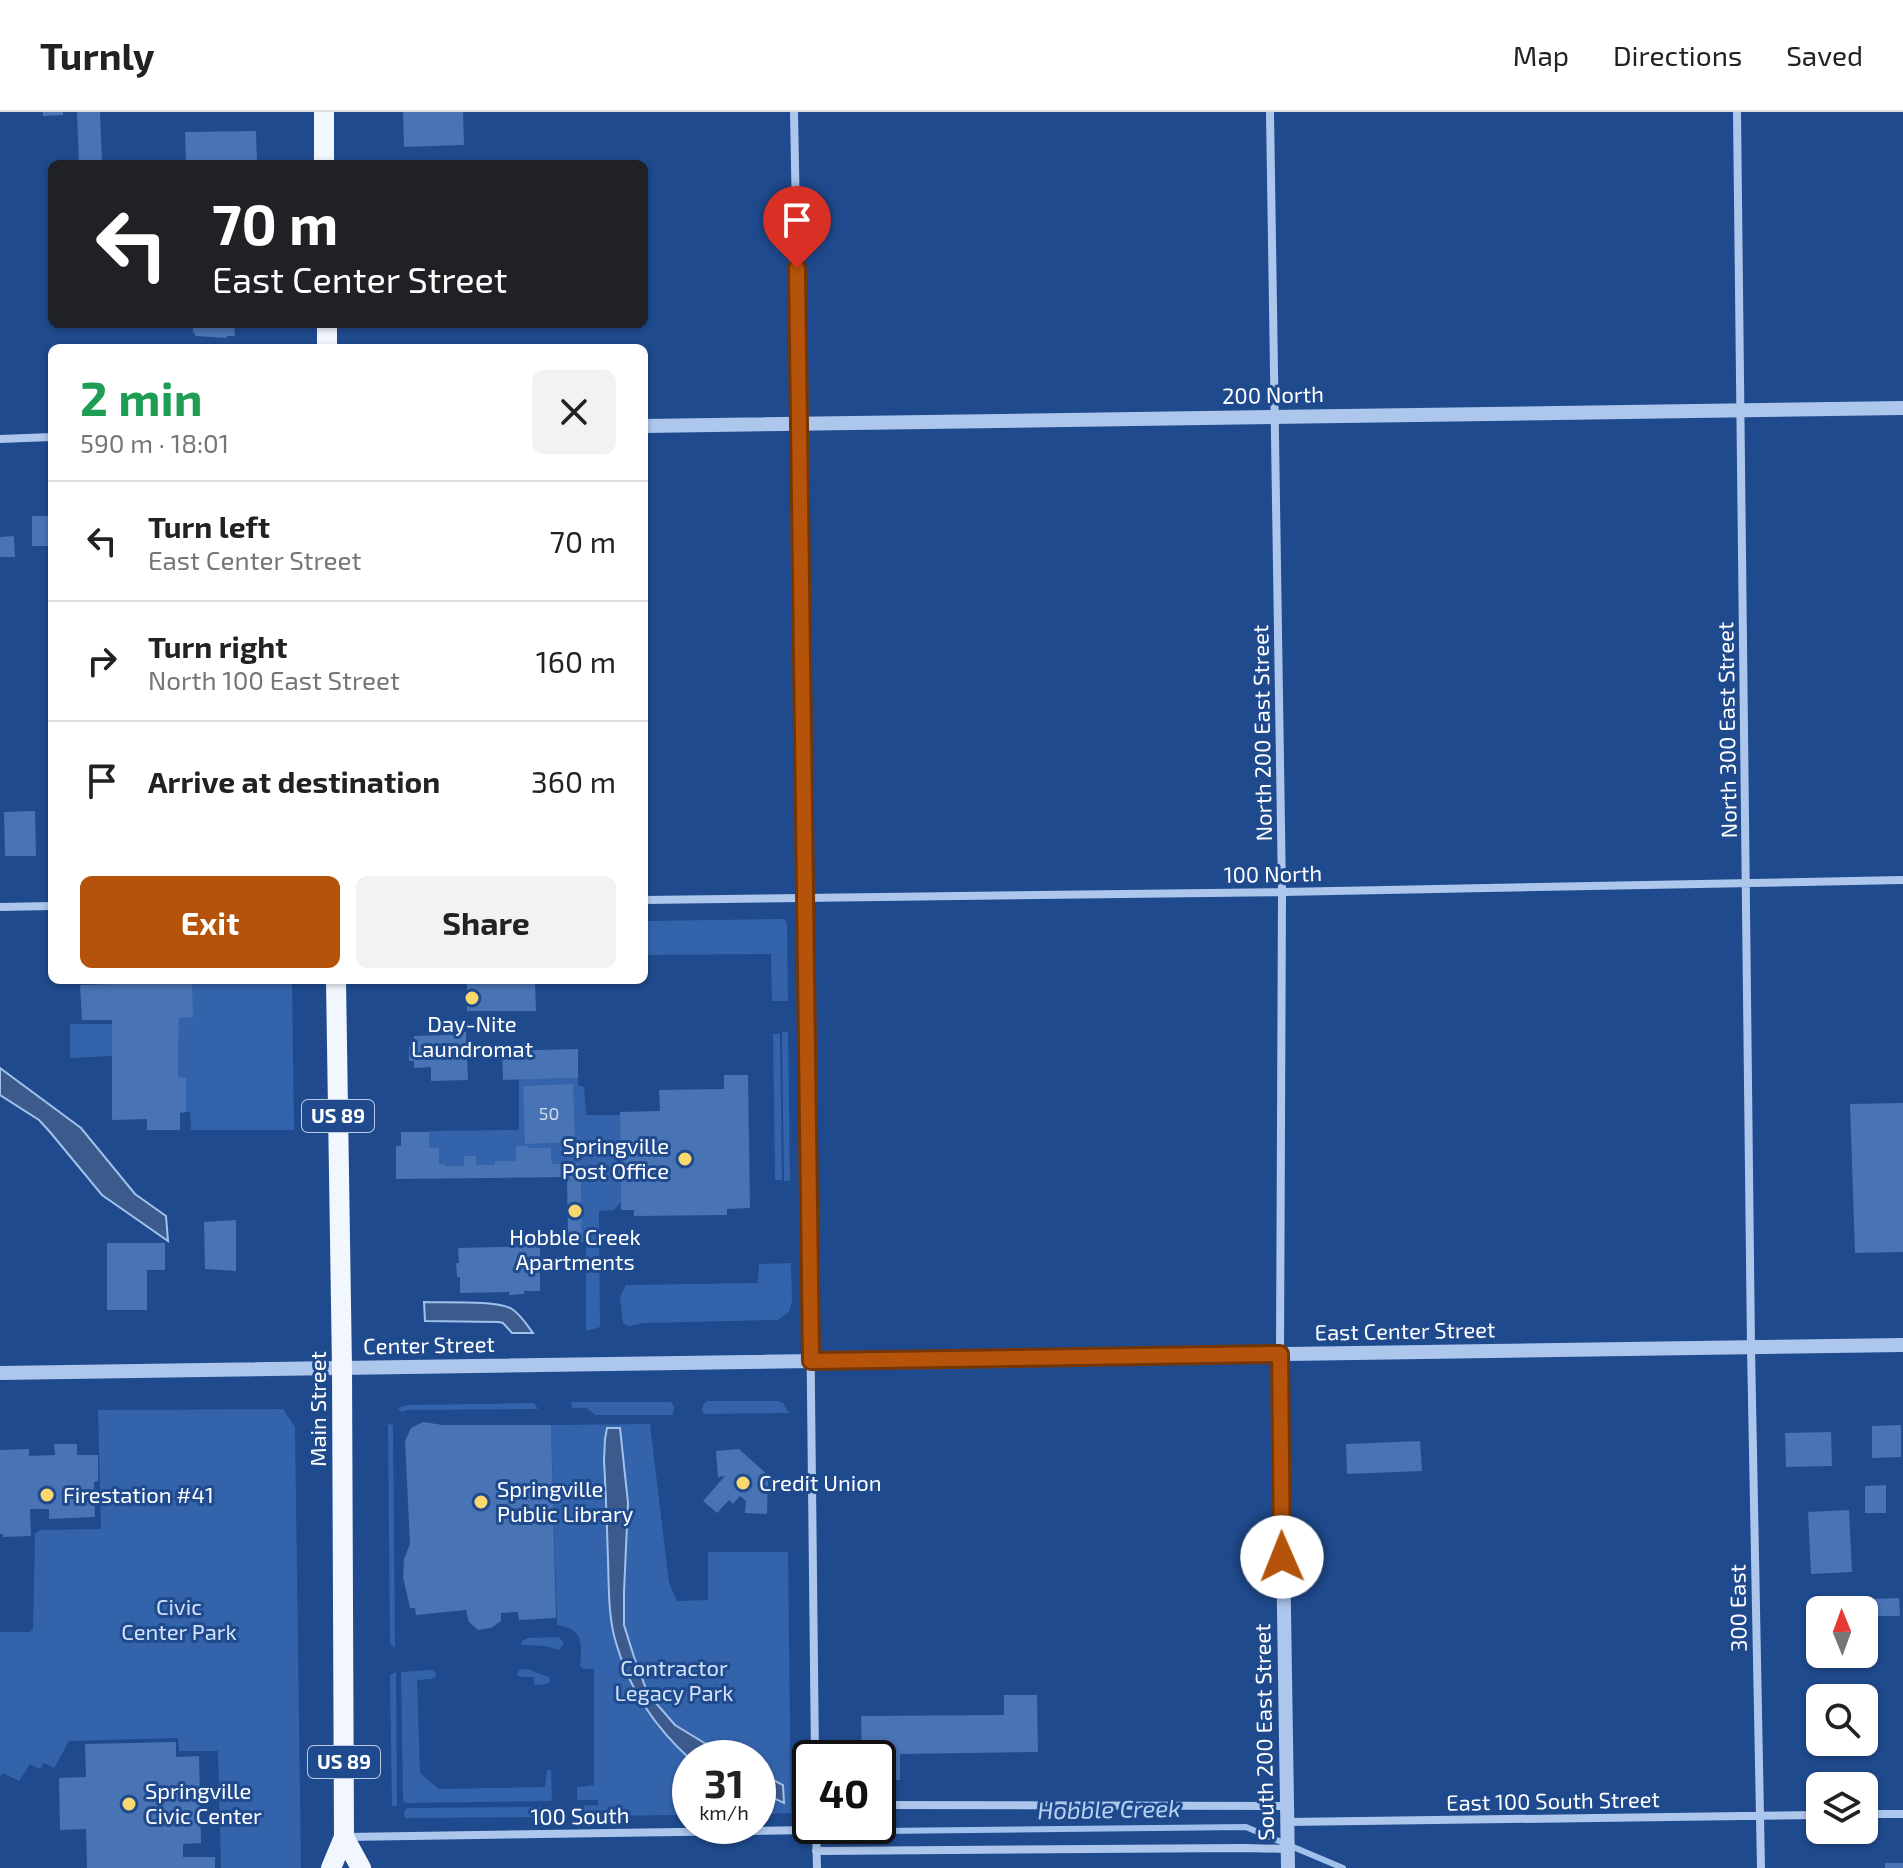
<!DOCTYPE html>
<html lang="en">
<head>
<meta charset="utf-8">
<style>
	body { margin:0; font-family:"Exo 2",sans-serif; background:#f2f2f2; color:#222; height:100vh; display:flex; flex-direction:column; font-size:30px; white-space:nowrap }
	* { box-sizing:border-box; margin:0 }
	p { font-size:26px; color:#767676 }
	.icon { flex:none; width:44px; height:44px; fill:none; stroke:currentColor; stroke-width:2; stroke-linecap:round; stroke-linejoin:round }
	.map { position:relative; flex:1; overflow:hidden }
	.panel { position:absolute; left:48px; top:232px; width:600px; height:640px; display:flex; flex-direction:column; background:#fff; border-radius:12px; box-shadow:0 2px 6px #0004 }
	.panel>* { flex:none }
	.guide { position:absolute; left:48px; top:48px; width:600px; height:168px; border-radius:12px; box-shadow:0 2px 6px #0004; background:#202124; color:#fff; overflow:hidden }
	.needle { width:52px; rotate:359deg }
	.fabs { position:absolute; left:1806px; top:1484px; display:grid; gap:16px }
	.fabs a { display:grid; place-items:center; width:72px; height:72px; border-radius:12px; background:#fff; box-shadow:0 2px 6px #0004; font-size:40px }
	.speed { position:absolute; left:672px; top:1628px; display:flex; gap:16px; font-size:40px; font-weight:700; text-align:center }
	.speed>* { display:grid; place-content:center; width:104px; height:104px; border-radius:50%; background:#fff; box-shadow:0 2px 6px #0004; line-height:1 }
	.speed small { font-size:20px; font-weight:400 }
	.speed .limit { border:4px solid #111; border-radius:12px; background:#fff; color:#111 }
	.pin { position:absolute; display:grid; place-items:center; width:68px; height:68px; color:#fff; margin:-82px -34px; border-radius:50% 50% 50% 0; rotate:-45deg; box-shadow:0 0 8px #0007 }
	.pin .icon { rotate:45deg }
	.me { position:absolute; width:88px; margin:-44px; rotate:359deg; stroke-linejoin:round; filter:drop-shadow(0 0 6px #0008) }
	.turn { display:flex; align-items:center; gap:28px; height:168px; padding:0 32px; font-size:36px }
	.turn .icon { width:104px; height:104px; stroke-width:2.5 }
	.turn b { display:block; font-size:56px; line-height:68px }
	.round { display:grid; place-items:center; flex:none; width:84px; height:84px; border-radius:12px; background:#f2f2f2 }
	.overview { display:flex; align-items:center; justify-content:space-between; height:136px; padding:0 32px }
	h1 { font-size:48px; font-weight:700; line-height:60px; color:#1e9e55 }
	.cta { display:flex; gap:16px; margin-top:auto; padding:16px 32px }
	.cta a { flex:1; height:92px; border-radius:12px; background:#b45309; color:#fff; font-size:32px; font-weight:700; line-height:92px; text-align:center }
	.cta a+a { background:#f2f2f2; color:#222 }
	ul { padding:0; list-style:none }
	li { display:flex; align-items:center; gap:24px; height:120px; padding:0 32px; border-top:2px solid #e0e0e0 }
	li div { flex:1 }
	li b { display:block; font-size:30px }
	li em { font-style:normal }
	header { display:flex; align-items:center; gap:48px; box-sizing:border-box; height:112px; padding:0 40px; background:#fff; border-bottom:2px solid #e0e0e0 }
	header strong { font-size:38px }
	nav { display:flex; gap:44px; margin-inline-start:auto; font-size:28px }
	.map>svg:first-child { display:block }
</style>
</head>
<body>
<header>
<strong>Turnly</strong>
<nav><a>Map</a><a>Directions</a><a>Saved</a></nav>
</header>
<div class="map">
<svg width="1903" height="1756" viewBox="0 0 1903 1756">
	<rect width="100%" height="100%" fill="#1f4a8d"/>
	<!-- green -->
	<path fill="#3363aa" d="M785 807 787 813 788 889H772L771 842 644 843V809Z
		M173 868H292L294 1018H191L190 1000H186V966L178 965 179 906 192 870 173 871Z
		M70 912H112V944L70 946Z
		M782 920H788L790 1069H784Z
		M773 922H780L782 1068H775Z
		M578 966V973L584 975 586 1003H620L621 1090 614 1098 599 1099 600 1215 586 1219V1131L582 1130 581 1052H552L551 1036H528L527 1034H516V1049H496L495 1053H476L464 1044V1054H445L439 1052V1036H429V1019L519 1018V967Z
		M791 1151 792 1190 789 1200 778 1208 644 1211 629 1214 623 1211 620 1185 626 1173 758 1171 759 1152Z
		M707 1289H777L783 1291 789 1301 706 1302 702 1300 703 1293Z
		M571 1290H671L674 1295 673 1303H595L587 1296H572Z
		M534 1291 538 1297 407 1298 402 1300 398 1296 408 1293Z
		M283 1297 295 1315 301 1756H221L218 1639H179L178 1626 69 1629 54 1656 44 1651 40 1657 30 1652 19 1669 3 1661 0 1665V1520H30L33 1517 35 1421 40 1418 101 1417 98 1298Z
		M388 1312 393 1313 395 1536 390 1532Z
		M650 1312 669 1471 677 1489 708 1488V1440H788L791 1701 758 1702V1646H690V1703L580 1704 578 1694 598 1693V1688H577V1675L594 1673V1557H584L580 1554C582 1532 584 1517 557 1513L551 1313Z
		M559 1525 564 1531 559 1538 545 1534 521 1533 522 1529 528 1526Z
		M527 1557 549 1565 550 1570 547 1572 534 1573V1565H521L517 1563 519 1558Z
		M432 1558 435 1560 436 1565 431 1567 417 1568 420 1661 439 1677 545 1675 547 1658H551L552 1689 406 1691 403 1689 401 1560Z
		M396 1560 397 1694H392L390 1563Z
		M552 1695 550 1705 405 1706 404 1700 407 1696Z"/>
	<!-- water -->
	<path fill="#3c5b8c" stroke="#a1c1ed" stroke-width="2" d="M0 956 81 1016 135 1082 166 1104 168 1129 102 1083 50 1020 39 1008 0 983Z
		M424 1190C444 1191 497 1188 512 1197 521 1203 527 1213 533 1221H512L503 1211 499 1210 425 1209Z
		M607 1316H620L628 1391 624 1480V1513L634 1545 648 1582 675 1613 729 1646 690 1647C656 1616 630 1579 617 1534 608 1507 609 1477 608 1448 607 1415 606 1382 604 1349L605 1327Z
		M758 1660 783 1673 784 1691 758 1679Z"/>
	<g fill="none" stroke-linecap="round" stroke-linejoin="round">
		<!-- stream -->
		<path stroke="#a1c1ed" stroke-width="6" d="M867 1714 880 1719 1246 1715 1343 1756"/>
	</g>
	<!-- building -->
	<path fill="#4873b4" d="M43 0H63V3L43 4Z
		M77 0H100L102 52H79Z
		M403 0H463L464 33 404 35Z
		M256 19 257 51 186 52 185 20Z
		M193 212H234L235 224H227V226L195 224V221H193Z
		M434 212H474V215H434Z
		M32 404H52V434H32Z
		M14 424 15 445H0V425Z
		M35 699 36 744H5L4 700Z
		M142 868 192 870 193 905 179 906 178 965 186 966V1000L180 1001V1018H147V1007L112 1008V908H82L80 873 142 871Z
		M535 870 536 899H467V871Z
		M446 920H466L468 968 431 969V955L414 956V949H409V934L414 933V924L446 923Z
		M578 937V966L503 968 502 939Z
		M724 963H748L750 1096 727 1097V1103L634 1104V1098H621L620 1000 660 999 659 978 724 977Z
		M573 972 575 1030 525 1032 523 974Z
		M1903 991V1140L1855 1141 1850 992Z
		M401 1020H429V1036H439V1052H445V1054H464V1044H476V1053H495V1049H516V1034H528V1036H551L552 1052H581L582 1130H568L567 1065 396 1067V1034H401Z
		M236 1108V1159L205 1157 204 1110Z
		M107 1131H165V1158H147V1198H107Z
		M540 1134V1179H524V1182L509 1183V1180L460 1181V1165H457L456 1151H459L458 1136Z
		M423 1310 443 1313H551L556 1506 519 1508 518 1500 501 1501V1509L491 1516 478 1518 469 1510 466 1498 416 1503 415 1496H410L403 1465 404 1447 410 1432 405 1329 411 1316Z
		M1901 1313V1345L1872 1346V1314Z
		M1831 1320 1832 1354 1786 1355 1785 1321Z
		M1420 1329 1422 1359 1347 1362 1346 1332Z
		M54 1332H77V1343H98V1369L94 1370 95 1405 49 1407V1397H30L31 1424 3 1425V1422H0V1338L29 1337V1344L55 1343Z
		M739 1337 768 1363 767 1402 745 1401 746 1389 740 1384 733 1392 729 1388 717 1401 703 1389 725 1364 718 1365 716 1339Z
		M1886 1373V1401H1865V1374Z
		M1849 1398 1852 1460 1811 1462 1808 1400Z
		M1899 1486 1900 1504H1872V1487Z
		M1812 1498H1820V1542H1847V1553H1813Z
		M1004 1583H1037L1038 1640 900 1642V1668H878V1646H862L861 1604 1004 1603Z
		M1813 1584H1820V1630H1848V1642L1815 1643Z
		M176 1630V1645L199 1644 201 1731 183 1732V1745H215V1756H87L86 1717 60 1718 59 1666 86 1665 85 1632Z
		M1885 1751H1903V1756H1885Z"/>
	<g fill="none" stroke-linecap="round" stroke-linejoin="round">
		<!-- minor -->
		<path stroke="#adc7ec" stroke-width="8" d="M794 0 801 369 815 1646
			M1270 0 1282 780 1280 1242
			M1737 0 1751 1236 1761 1756
			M0 327 52 325
			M644 788 1282 780 1903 768
			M0 795 52 794
			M878 1693 1286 1694
			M1864 1702H1903
			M1286 1710 1820 1703
			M816 1715 817 1756
			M345 1725 816 1718
			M816 1739 1244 1736 1288 1737"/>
		<!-- tertiary -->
		<path stroke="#adc7ec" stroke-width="14" d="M644 314 1903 296
			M1280 1242 1288 1756
			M0 1261 1903 1233"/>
		<!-- primary -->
		<path stroke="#f2f7ff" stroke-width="20" d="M324 0V52
			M327 212V236
			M344 1725 361 1756
			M331 1756 344 1725 342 1256 336 868"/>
	</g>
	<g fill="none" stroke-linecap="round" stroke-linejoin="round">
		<defs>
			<path id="route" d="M797 156 811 1249 1280 1242 1282 1445"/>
		</defs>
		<!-- route casing -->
		<use href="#route" stroke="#753606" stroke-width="20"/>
		<!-- route -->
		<use href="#route" stroke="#b45309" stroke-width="14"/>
	</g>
	<!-- markers -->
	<g fill="#fad86d" stroke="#1f4a8d" stroke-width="3">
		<circle cx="472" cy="886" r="8"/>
		<circle cx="685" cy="1047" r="8"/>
		<circle cx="575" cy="1099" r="8"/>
		<circle cx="743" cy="1371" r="8"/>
		<circle cx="47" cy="1383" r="8"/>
		<circle cx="481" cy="1390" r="8"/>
		<circle cx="129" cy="1692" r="8"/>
	</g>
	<g text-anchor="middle" stroke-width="6" stroke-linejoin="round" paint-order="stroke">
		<!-- number labels -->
		<g font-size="18" fill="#d1dcec">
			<text x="549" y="1008">50</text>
		</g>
		<!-- shield labels -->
		<g fill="#1f4a8d" stroke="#bcc9dd" stroke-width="2">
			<rect x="302" y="988" width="72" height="32" rx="6"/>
			<rect x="308" y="1634" width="72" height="32" rx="6"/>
		</g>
		<g font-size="20" font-weight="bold" fill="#fff">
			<text x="338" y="1011">US 89</text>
			<text x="344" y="1657">US 89</text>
		</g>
		<!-- street labels -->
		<g font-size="22" fill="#fff" stroke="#1f4a8d">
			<text transform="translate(1273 283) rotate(-1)" y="8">200 North</text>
			<text transform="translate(1727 618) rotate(-91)" y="8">North 300 East Street</text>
			<text transform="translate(1262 621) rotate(-91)" y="8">North 200 East Street</text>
			<text transform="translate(1273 762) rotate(-1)" y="8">100 North</text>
			<text transform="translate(1405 1219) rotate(-1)" y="8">East Center Street</text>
			<text transform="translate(429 1233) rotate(-1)" y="8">Center Street</text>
			<text transform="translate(318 1297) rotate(-90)" y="8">Main Street</text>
			<text transform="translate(1738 1496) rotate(-91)" y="8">300 East</text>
			<text transform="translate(1264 1620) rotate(-91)" y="8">South 200 East Street</text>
			<text transform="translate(1553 1689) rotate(-1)" y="8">East 100 South Street</text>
			<text transform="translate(580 1704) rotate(-1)" y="8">100 South</text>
		</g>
		<!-- poi labels -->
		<g font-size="22" fill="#fff" stroke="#1f4a8d" text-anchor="start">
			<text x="472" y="920" text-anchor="middle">Day-Nite<tspan x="472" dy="25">Laundromat</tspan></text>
			<text x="669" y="1042" text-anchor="end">Springville<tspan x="669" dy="25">Post Office</tspan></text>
			<text x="575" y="1133" text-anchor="middle">Hobble Creek<tspan x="575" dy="25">Apartments</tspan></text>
			<text x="759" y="1379">Credit Union</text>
			<text x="497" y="1385">Springville<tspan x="497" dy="25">Public Library</tspan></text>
			<text x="63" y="1391">Firestation #41</text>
			<text x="145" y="1687">Springville<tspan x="145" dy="25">Civic Center</tspan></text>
		</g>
		<!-- park labels -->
		<g font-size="22" fill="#d2e2f9" stroke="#1f4a8d">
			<text x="179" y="1503">Civic<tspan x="179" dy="25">Center Park</tspan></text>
			<text x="674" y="1564">Contractor<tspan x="674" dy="25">Legacy Park</tspan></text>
		</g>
		<!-- water labels -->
		<g font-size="24" font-style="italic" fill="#b9d1f3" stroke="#1f4a8d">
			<text transform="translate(1109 1698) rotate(-1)" y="8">Hobble Creek</text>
		</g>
	</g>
</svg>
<div class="fabs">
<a><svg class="needle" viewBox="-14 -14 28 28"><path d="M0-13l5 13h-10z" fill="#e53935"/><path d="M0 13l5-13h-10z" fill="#767676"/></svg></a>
<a><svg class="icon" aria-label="search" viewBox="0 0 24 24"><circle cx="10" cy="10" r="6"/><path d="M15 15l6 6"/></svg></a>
<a><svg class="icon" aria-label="layers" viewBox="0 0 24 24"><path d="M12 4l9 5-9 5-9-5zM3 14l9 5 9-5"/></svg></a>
</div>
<div class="speed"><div>31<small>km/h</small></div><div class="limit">40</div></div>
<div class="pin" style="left:797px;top:156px;background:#d93025"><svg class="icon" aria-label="arrive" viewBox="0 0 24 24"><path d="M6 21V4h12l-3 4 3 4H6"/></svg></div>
<svg class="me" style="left:1282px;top:1445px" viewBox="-20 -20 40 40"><circle r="19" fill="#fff"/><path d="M0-13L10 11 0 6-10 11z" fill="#b45309"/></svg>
<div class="guide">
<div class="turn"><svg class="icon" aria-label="left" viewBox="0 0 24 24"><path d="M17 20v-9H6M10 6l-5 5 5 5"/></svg><div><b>70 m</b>East Center Street</div></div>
</div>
<section class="panel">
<div class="overview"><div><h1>2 min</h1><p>590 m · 18:01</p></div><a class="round"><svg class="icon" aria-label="close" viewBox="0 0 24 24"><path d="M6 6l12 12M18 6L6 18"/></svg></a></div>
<ul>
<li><svg class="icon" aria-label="left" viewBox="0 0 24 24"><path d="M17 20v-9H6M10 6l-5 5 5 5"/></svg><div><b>Turn left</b><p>East Center Street</p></div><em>70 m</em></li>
<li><svg class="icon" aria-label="right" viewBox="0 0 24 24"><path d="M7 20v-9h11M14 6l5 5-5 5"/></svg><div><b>Turn right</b><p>North 100 East Street</p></div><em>160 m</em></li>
<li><svg class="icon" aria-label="arrive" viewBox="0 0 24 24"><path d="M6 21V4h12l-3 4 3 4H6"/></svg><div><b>Arrive at destination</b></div><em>360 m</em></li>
</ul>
<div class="cta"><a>Exit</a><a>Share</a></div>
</section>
</div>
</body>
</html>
